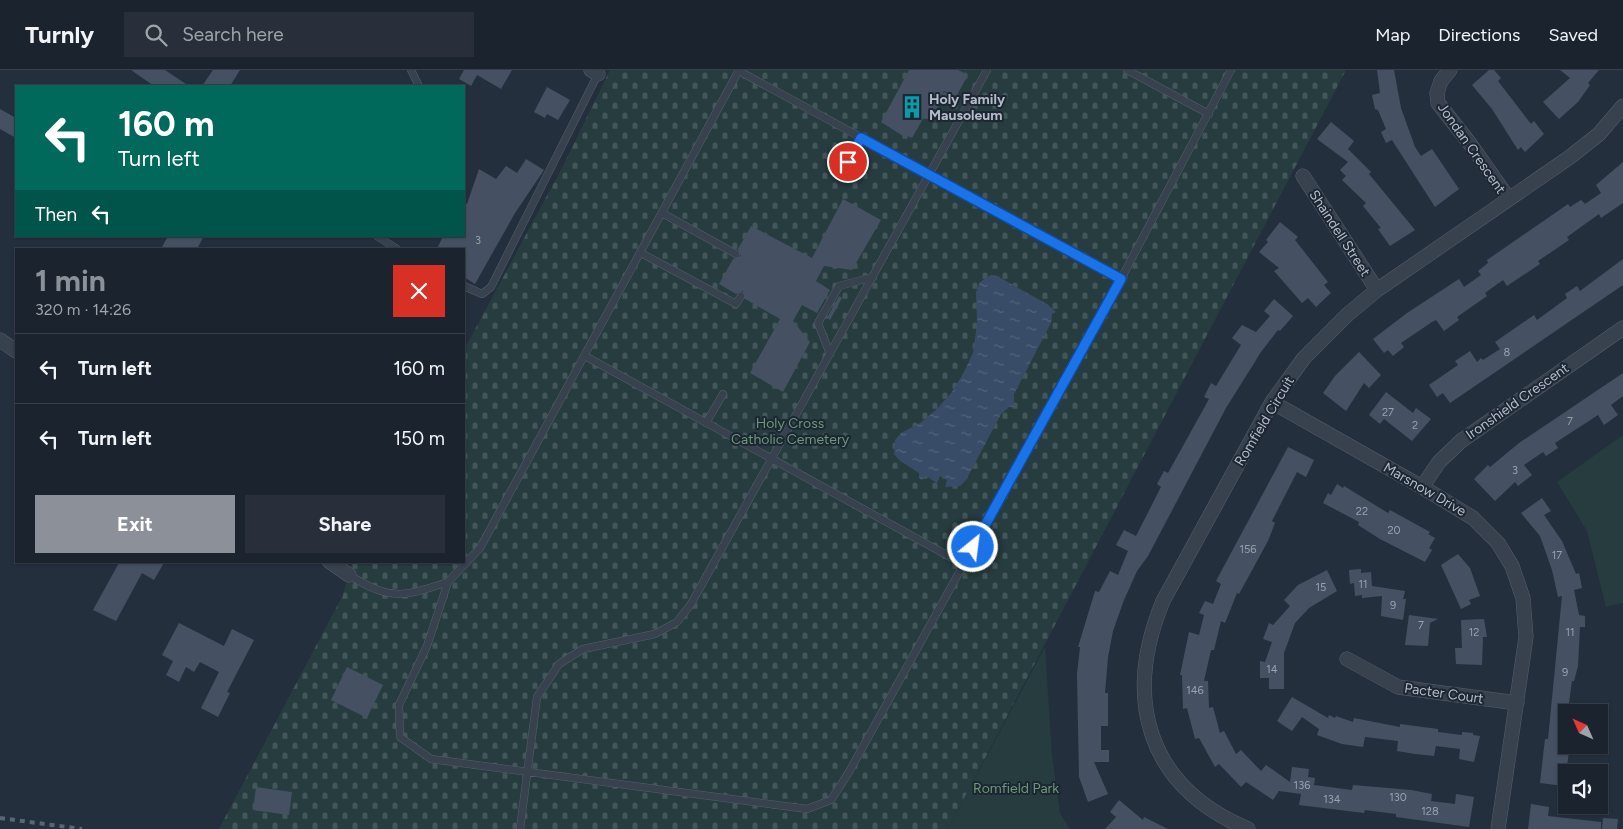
<!DOCTYPE html>
<html lang="en">
<head>
<meta charset="utf-8">
<style>
	body { margin:0; font-family:Figtree,sans-serif; background:#282f3a; color:#f1f3f6; height:100vh; display:flex; flex-direction:column; font-size:19px; white-space:nowrap }
	* { box-sizing:border-box; margin:0 }
	p { font-size:16px; color:#a0a4aa }
	.icon { flex:none; width:28px; height:28px; fill:none; stroke:currentColor; stroke-width:2; stroke-linecap:round; stroke-linejoin:round }
	.map { position:relative; flex:1; overflow:hidden }
	.sheet { position:absolute; left:15px; top:178px; width:450px; height:315px; display:flex; flex-direction:column; background:#1b232e; border-radius:0px; box-shadow:0 1px 4px #0004,0 0 0 1px #39404a }
	.sheet>* { flex:none }
	.hud { position:absolute; left:15px; top:15px; width:450px; height:152px; border-radius:0px; box-shadow:0 1px 4px #0004,0 0 0 1px #39404a; background:#00695c; color:#fff; overflow:hidden }
	.needle { width:32px; rotate:315deg }
	.fabs { position:absolute; left:1558px; top:634px; display:grid; gap:10px }
	.fabs a { display:grid; place-items:center; width:50px; height:50px; border-radius:0px; background:#1b232e; box-shadow:0 1px 4px #0004,0 0 0 1px #39404a; font-size:25px }
	.pin { position:absolute; display:grid; place-items:center; width:42px; height:42px; color:#fff; margin:-21px; border:2px solid #fff; border-radius:50%; box-shadow:0 1px 5px #0007 }
	.me { position:absolute; width:55px; margin:-28px; rotate:29deg; stroke-linejoin:round; filter:drop-shadow(0 0 4px #0008) }
	.turn { display:flex; align-items:center; gap:18px; height:105px; padding:0 20px; font-size:22px }
	.turn .icon { width:65px; height:65px; stroke-width:2.5 }
	.turn b { display:block; font-size:35px; line-height:42px }
	.then { display:flex; align-items:center; height:48px; padding:0 20px; background:#0003; gap:10px; font-size:19px }
	.round { display:grid; place-items:center; flex:none; width:52px; height:52px; border-radius:0px; background:#282f3a }
	.head { display:flex; align-items:center; justify-content:space-between; height:85px; padding:0 20px }
	h1 { font-size:30px; font-weight:700; line-height:38px; color:#8c9099 }
	.action { display:flex; gap:10px; margin-top:auto; padding:10px 20px }
	.action a { flex:1; height:58px; border-radius:0px; background:#8c9099; color:#fff; font-size:20px; font-weight:700; line-height:58px; text-align:center }
	.action a+a { background:#282f3a; color:#f1f3f6 }
	ul { padding:0; list-style:none }
	li { display:flex; align-items:center; gap:15px; height:70px; padding:0 20px; border-top:1px solid #39404a }
	li div { flex:1 }
	li b { display:block; font-size:19px }
	li em { font-style:normal }
	header { display:flex; align-items:center; gap:30px; box-sizing:border-box; height:70px; padding:0 25px; background:#1b232e; border-bottom:1px solid #39404a }
	header strong { font-size:24px }
	nav { display:flex; gap:28px; margin-inline-start:auto; font-size:18px }
	.search { width:350px; height:45px; background:#282f3a; display:flex; align-items:center; gap:12px; box-sizing:border-box; padding:0 18px; border-radius:0px; color:#a0a4aa; font-size:19px }
	.map>svg:first-child { display:block }
</style>
</head>
<body>
<header>
<strong>Turnly</strong>
<div class="search"><svg class="icon" aria-label="search" viewBox="0 0 24 24"><circle cx="10" cy="10" r="6"/><path d="M15 15l6 6"/></svg>Search here</div>
<nav><a>Map</a><a>Directions</a><a>Saved</a></nav>
</header>
<div class="map">
<svg width="1623" height="759" viewBox="0 0 1623 759">
	<defs>
		<pattern id="cemetery-stones" width="16" height="16" patternUnits="userSpaceOnUse" patternTransform="scale(1.25)"><rect width="16" height="16" fill="#263c3f"/><path d="M2 7V4a2 2 0 0 1 4 0v3zM10 15v-3a2 2 0 0 1 4 0v3z" fill="#435659"/></pattern>
		<pattern id="water-ripples" width="26" height="14" patternUnits="userSpaceOnUse" patternTransform="scale(1.25)"><rect width="26" height="14" fill="#394c67"/><path d="M2 4q2-2 4 0t4 0M15 11q2-2 4 0t4 0" fill="none" stroke="#53647b"/></pattern>
	</defs>
	<rect width="100%" height="100%" fill="#242f3e"/>
	<!-- cemetery -->
	<path fill="url(#cemetery-stones)" d="M610 0H1346L948 759H219L343 525 352 491H464V280L564 94Z"/>
	<!-- park -->
	<path fill="#263c3f" d="M1623 365V533L1606 537 1587 461 1557 412Z
		M1045 577 1052 685 1060 743 1070 759H948Z"/>
	<!-- water -->
	<path fill="url(#water-ripples)" d="M991 205 997 206 1047 234 1056 242 1052 244 1051 253 1014 324V337H1009L1001 344 966 410 960 416 945 417 947 410 940 406 937 413 926 406 922 410 919 408V403L900 391 894 384 895 370 901 363 920 353 936 340 952 322 963 304 973 283 977 254 976 222 980 212Z"/>
	<!-- building -->
	<path fill="#455162" d="M131 0H165L189 16H154Z
		M213 0H240L230 16H202Z
		M464 0H512L501 19 477 5 471 16 459 9Z
		M909 0H958L968 5 956 27 944 21 929 49 924 47 912 68 907 66 906 68 881 52Z
		M1377 0H1394L1401 38 1415 77 1421 86 1432 79 1459 119 1435 137 1392 70 1386 73 1381 62 1386 59 1378 40 1375 39 1372 25 1380 23Z
		M1489 0H1494L1501 8 1498 11 1531 54 1534 51 1544 64 1525 82 1521 77 1518 80 1492 39 1472 15Z
		M1560 0H1599L1588 13 1590 15 1578 32 1559 49 1543 32 1570 8Z
		M547 17 570 30 558 50 547 44 545 48 534 42Z
		M0 39 16 48V68L0 59Z
		M1331 52 1354 71 1348 79 1371 102 1369 104 1415 160 1390 176 1378 159 1381 158 1363 136 1366 133 1342 110 1346 106 1340 100 1348 92 1317 69Z
		M526 89 544 100 515 143 475 214 464 207V179H437L443 166H464V133L467 134 479 99 496 109 506 96 517 103Z
		M1623 92V133L1601 148 1599 144 1567 167 1569 170 1538 191 1540 194 1507 216 1503 210 1485 223 1487 226 1457 247 1459 250 1444 261 1436 250 1432 252 1401 273 1404 277 1393 286 1388 280 1384 283 1373 269 1407 243 1459 209 1464 217 1481 205 1478 201 1488 193 1487 190 1568 134 1570 137 1581 130 1585 134 1601 123 1596 115Z
		M843 129 881 150 852 200 824 196 816 211 830 220 817 243 802 235 793 251 810 272 783 322 750 303 780 249 745 229 743 221 736 224 719 214 733 189 741 186 738 179 751 156 812 188Z
		M1280 152 1298 167 1295 170 1328 212 1324 215 1331 223 1316 237 1308 228 1302 233 1274 201 1279 198 1259 182 1268 172 1266 170Z
		M168 166H204L197 179H161Z
		M1623 189V215L1450 333 1443 323 1437 327 1429 315 1458 295 1455 291 1470 281 1477 292 1481 288 1483 290 1500 279 1495 272 1534 245 1537 250 1567 228 1565 224 1577 216 1580 221Z
		M839 226 842 228 830 250 827 248Z
		M1274 229 1293 246 1280 261 1278 260 1261 282 1226 338 1148 486 1137 501 1124 530 1113 561 1108 587 1105 623H1108V656H1101V680H1109V692H1094L1108 724 1088 732 1079 707 1077 604 1080 577H1078L1095 521 1099 522 1110 501 1118 505 1128 481 1116 475 1124 460 1136 466 1161 417 1157 414 1164 401 1168 403 1209 329 1204 327 1211 313 1216 316 1241 275 1232 268 1242 255 1256 262 1270 246 1264 241Z
		M1359 282 1381 305 1369 318 1364 313 1346 341 1323 323 1335 306Z
		M1623 303V326L1611 335 1618 345 1604 355 1598 345 1555 373 1558 378 1546 386 1543 382 1524 395 1532 405 1518 416 1515 412 1495 431 1474 409 1488 395 1490 397 1519 373Z
		M1386 322 1413 343 1416 338 1431 349 1412 371 1384 349 1380 354 1369 345Z
		M1288 377 1314 390 1306 407 1297 402 1272 451 1275 453 1268 471 1239 524 1237 523 1225 553 1221 551 1214 580H1211L1204 611H1208L1209 638 1213 637 1220 663 1224 661 1236 684 1241 680 1261 701 1266 695 1290 712 1292 697 1309 699 1308 707 1315 708 1314 715 1352 720 1353 715 1411 720 1432 724 1431 731 1455 734 1456 724 1474 727 1469 757 1396 747V744L1365 740 1364 743 1299 735 1301 724 1279 721 1273 730 1246 712 1241 717 1219 694 1215 697 1199 668 1195 669 1187 638 1183 639 1182 605H1180L1189 562 1199 565 1204 545 1199 543 1205 531 1213 534 1221 514 1216 511Z
		M1337 414 1343 418 1344 416 1388 443 1390 440 1430 462 1428 464 1435 468 1429 478 1432 480 1425 492 1380 469 1358 455 1359 452 1323 433 1328 423 1331 425Z
		M1542 428 1551 441 1544 445 1562 471 1576 504 1579 503 1582 518 1574 520 1579 545 1585 546V557H1580L1578 596 1574 611H1572L1569 633 1592 636V642H1566V675H1570L1564 716 1540 713 1545 669H1548L1562 526 1558 527 1552 500 1540 466 1521 443Z
		M1458 484 1470 498 1480 526 1469 530 1471 534 1461 539 1441 495Z
		M120 491H165L154 510 142 503 116 551 93 540Z
		M1361 499V503L1371 502 1372 516 1405 521 1403 529H1406L1403 550 1381 546 1382 526 1362 528V525L1355 526 1354 513 1350 514 1349 500Z
		M1327 500 1337 521 1309 538 1295 553 1284 583V619H1269V608H1260V591L1265 592 1272 572 1263 569 1269 553 1273 555 1290 536 1284 530 1298 515Z
		M1409 545 1438 549 1430 553 1428 576 1405 575Z
		M1484 549 1487 567H1483L1482 595 1456 594 1455 578H1462L1461 550Z
		M179 553 224 576 232 559 254 570 227 622 230 623 218 647 201 638 219 602 200 592 194 602 186 597 179 612 166 605 173 591 162 585Z
		M347 597 383 615 367 648 331 630Z
		M1292 627 1328 648 1329 645 1335 648 1336 646 1353 652 1354 648 1400 657V654L1438 659V662L1462 665V662L1473 663V665L1480 666 1474 692 1459 689 1460 679 1436 676 1434 686 1415 684 1397 681 1398 671 1365 667 1363 677 1342 674 1317 665 1319 659 1302 647 1292 661 1277 651Z
		M256 717 292 722 289 745 253 740Z
		M1119 730 1143 750 1144 747 1168 759H1105L1116 747 1110 742Z
		M1531 734 1549 737 1548 746 1601 752V759H1528Z
		M1603 748 1618 749 1617 759H1602Z"/>
	<g fill="none" stroke-linecap="round" stroke-linejoin="round">
		<defs>
			<path id="service" d="M411 0 419 16
				M739 0 480 478 448 512 427 576 399 635 400 667 431 689 807 739 831 730 849 702 1121 209 1231 0
				M1127 0 1209 44
				M739 1 1121 209
				M844 98 861 68
				M662 143 736 184
				M377 166 397 179
				M641 183 736 234 741 226
				M464 216 482 224 491 217 598 4
				M830 284 818 253 839 216 873 207
				M585 286 963 494
				M706 353 723 324
				M349 505C391 531 402 527 448 512
				M520 759 537 627 559 594 583 579 655 564 677 552 691 534 987 0"/>
			<path id="minor" d="M591 0 598 4
				M1450 0 1441 11 1437 23 1438 33 1471 75 1509 129
				M1303 106 1377 220
				M0 270 16 281
				M1272 332 1422 417 1473 448 1498 473 1512 496 1523 528 1526 567 1498 759
				M1422 417 1439 392 1461 371 1623 258
				M329 491 349 505
				M1347 589 1398 617 1517 633
				M1248 759C1146 716 1123 628 1163 531L1272 332 1304 288 1347 245 1377 220 1570 87 1599 64 1623 36"/>
		</defs>
		<!-- service casing -->
		<use href="#service" stroke="#565f6c" stroke-width="8"/>
		<!-- minor casing -->
		<use href="#minor" stroke="#565f6c" stroke-width="15"/>
		<!-- service -->
		<use href="#service" stroke="#38414e" stroke-width="7"/>
		<!-- minor -->
		<use href="#minor" stroke="#38414e" stroke-width="14"/>
		<!-- rail -->
		<path stroke="#5a6575" stroke-width="4" stroke-dasharray="5 5" stroke-linecap="butt" d="M0 748 82 759"/>
	</g>
	<g fill="none" stroke-linecap="round" stroke-linejoin="round">
		<defs>
			<path id="route" d="M848 92 861 68 1121 209 973 477"/>
		</defs>
		<!-- route casing -->
		<use href="#route" stroke="#114b97" stroke-width="12"/>
		<!-- route -->
		<use href="#route" stroke="#1a73e8" stroke-width="9"/>
	</g>
	<!-- icons -->
	<defs>
		<symbol id="building-bare" viewBox="-9 -9 18 18"><path d="M-4-6H4V6H1V3H-1V6H-4ZM-2.5-4.3h1.7v1.8h-1.7ZM.8-4.3h1.7v1.8H.8ZM-2.5-1h1.7V.8h-1.7ZM.8-1h1.7V.8H.8Z" fill="#0f9aa8" stroke="#1d2633" stroke-width="2.5" paint-order="stroke"/></symbol>
	</defs>
	<g fill-rule="evenodd">
		<use href="#building-bare" x="896" y="21" width="32" height="32"/>
	</g>
	<g text-anchor="middle" stroke-width="4" stroke-linejoin="round" paint-order="stroke">
		<!-- number labels -->
		<g font-size="11" fill="#98a1af">
			<text x="478" y="174">3</text>
			<text x="1507" y="286">8</text>
			<text x="1388" y="346">27</text>
			<text x="1570" y="355">7</text>
			<text x="1415" y="359">2</text>
			<text x="1515" y="404">3</text>
			<text x="1362" y="445">22</text>
			<text x="1394" y="464">20</text>
			<text x="1248" y="483">156</text>
			<text x="1557" y="489">17</text>
			<text x="1363" y="518">11</text>
			<text x="1321" y="521">15</text>
			<text x="1393" y="539">9</text>
			<text x="1421" y="559">7</text>
			<text x="1474" y="566">12</text>
			<text x="1570" y="566">11</text>
			<text x="1272" y="603">14</text>
			<text x="1565" y="606">9</text>
			<text x="1195" y="624">146</text>
			<text x="1302" y="719">136</text>
			<text x="1398" y="731">130</text>
			<text x="1332" y="733">134</text>
			<text x="1430" y="745">128</text>
		</g>
		<!-- poi labels -->
		<g font-size="14" font-weight="bold" fill="#b4bcc9" stroke="#1d2633" text-anchor="start">
			<text x="929" y="34">Holy Family<tspan x="929" dy="16">Mausoleum</tspan></text>
		</g>
		<!-- street labels -->
		<g font-size="14" fill="#b4bcc9" stroke="#1d2633">
			<text transform="translate(1472 78) rotate(55)" y="5">Jondan Crescent</text>
			<text transform="translate(1340 163) rotate(57)" y="5">Shaindell Street</text>
			<text transform="translate(1517 331) rotate(-35)" y="5">Ironshield Crescent</text>
			<text transform="translate(1264 351) rotate(-59)" y="5">Romfield Circuit</text>
			<text transform="translate(1425 419) rotate(30)" y="5">Marsnow Drive</text>
			<text transform="translate(1444 623) rotate(8)" y="5">Pacter Court</text>
		</g>
		<!-- park labels -->
		<g font-size="14" fill="#6b9a76" stroke="#1d2633">
			<text x="790" y="358">Holy Cross<tspan x="790" dy="16">Catholic Cemetery</tspan></text>
			<text x="1016" y="723">Romfield Park</text>
		</g>
	</g>
</svg>
<div class="fabs">
<a><svg class="needle" viewBox="-14 -14 28 28"><path d="M0-13l5 13h-10z" fill="#e53935"/><path d="M0 13l5-13h-10z" fill="#a0a4aa"/></svg></a>
<a><svg class="icon" aria-label="sound" viewBox="0 0 24 24"><path d="M4 9h4l5-4v14l-5-4H4zM17 9q2 3 0 6"/></svg></a>
</div>
<div class="pin" style="left:848px;top:92px;background:#d93025"><svg class="icon" aria-label="arrive" viewBox="0 0 24 24"><path d="M6 21V4h12l-3 4 3 4H6"/></svg></div>
<svg class="me" style="left:973px;top:477px" viewBox="-20 -20 40 40"><circle r="17" fill="#1a73e8" stroke="#fff" stroke-width="3"/><path d="M0-11L8 9 0 5-8 9z" fill="#fff"/></svg>
<div class="hud">
<div class="turn"><svg class="icon" aria-label="left" viewBox="0 0 24 24"><path d="M17 20v-9H6M10 6l-5 5 5 5"/></svg><div><b>160 m</b>Turn left</div></div>
<div class="then">Then<svg class="icon" aria-label="left" viewBox="0 0 24 24"><path d="M17 20v-9H6M10 6l-5 5 5 5"/></svg></div>
</div>
<section class="sheet">
<div class="head"><div><h1>1 min</h1><p>320 m · 14:26</p></div><a class="round" style="background:#d93025;color:#fff"><svg class="icon" aria-label="close" viewBox="0 0 24 24"><path d="M6 6l12 12M18 6L6 18"/></svg></a></div>
<ul>
<li><svg class="icon" aria-label="left" viewBox="0 0 24 24"><path d="M17 20v-9H6M10 6l-5 5 5 5"/></svg><div><b>Turn left</b></div><em>160 m</em></li>
<li><svg class="icon" aria-label="left" viewBox="0 0 24 24"><path d="M17 20v-9H6M10 6l-5 5 5 5"/></svg><div><b>Turn left</b></div><em>150 m</em></li>
</ul>
<div class="action"><a>Exit</a><a>Share</a></div>
</section>
</div>
</body>
</html>
